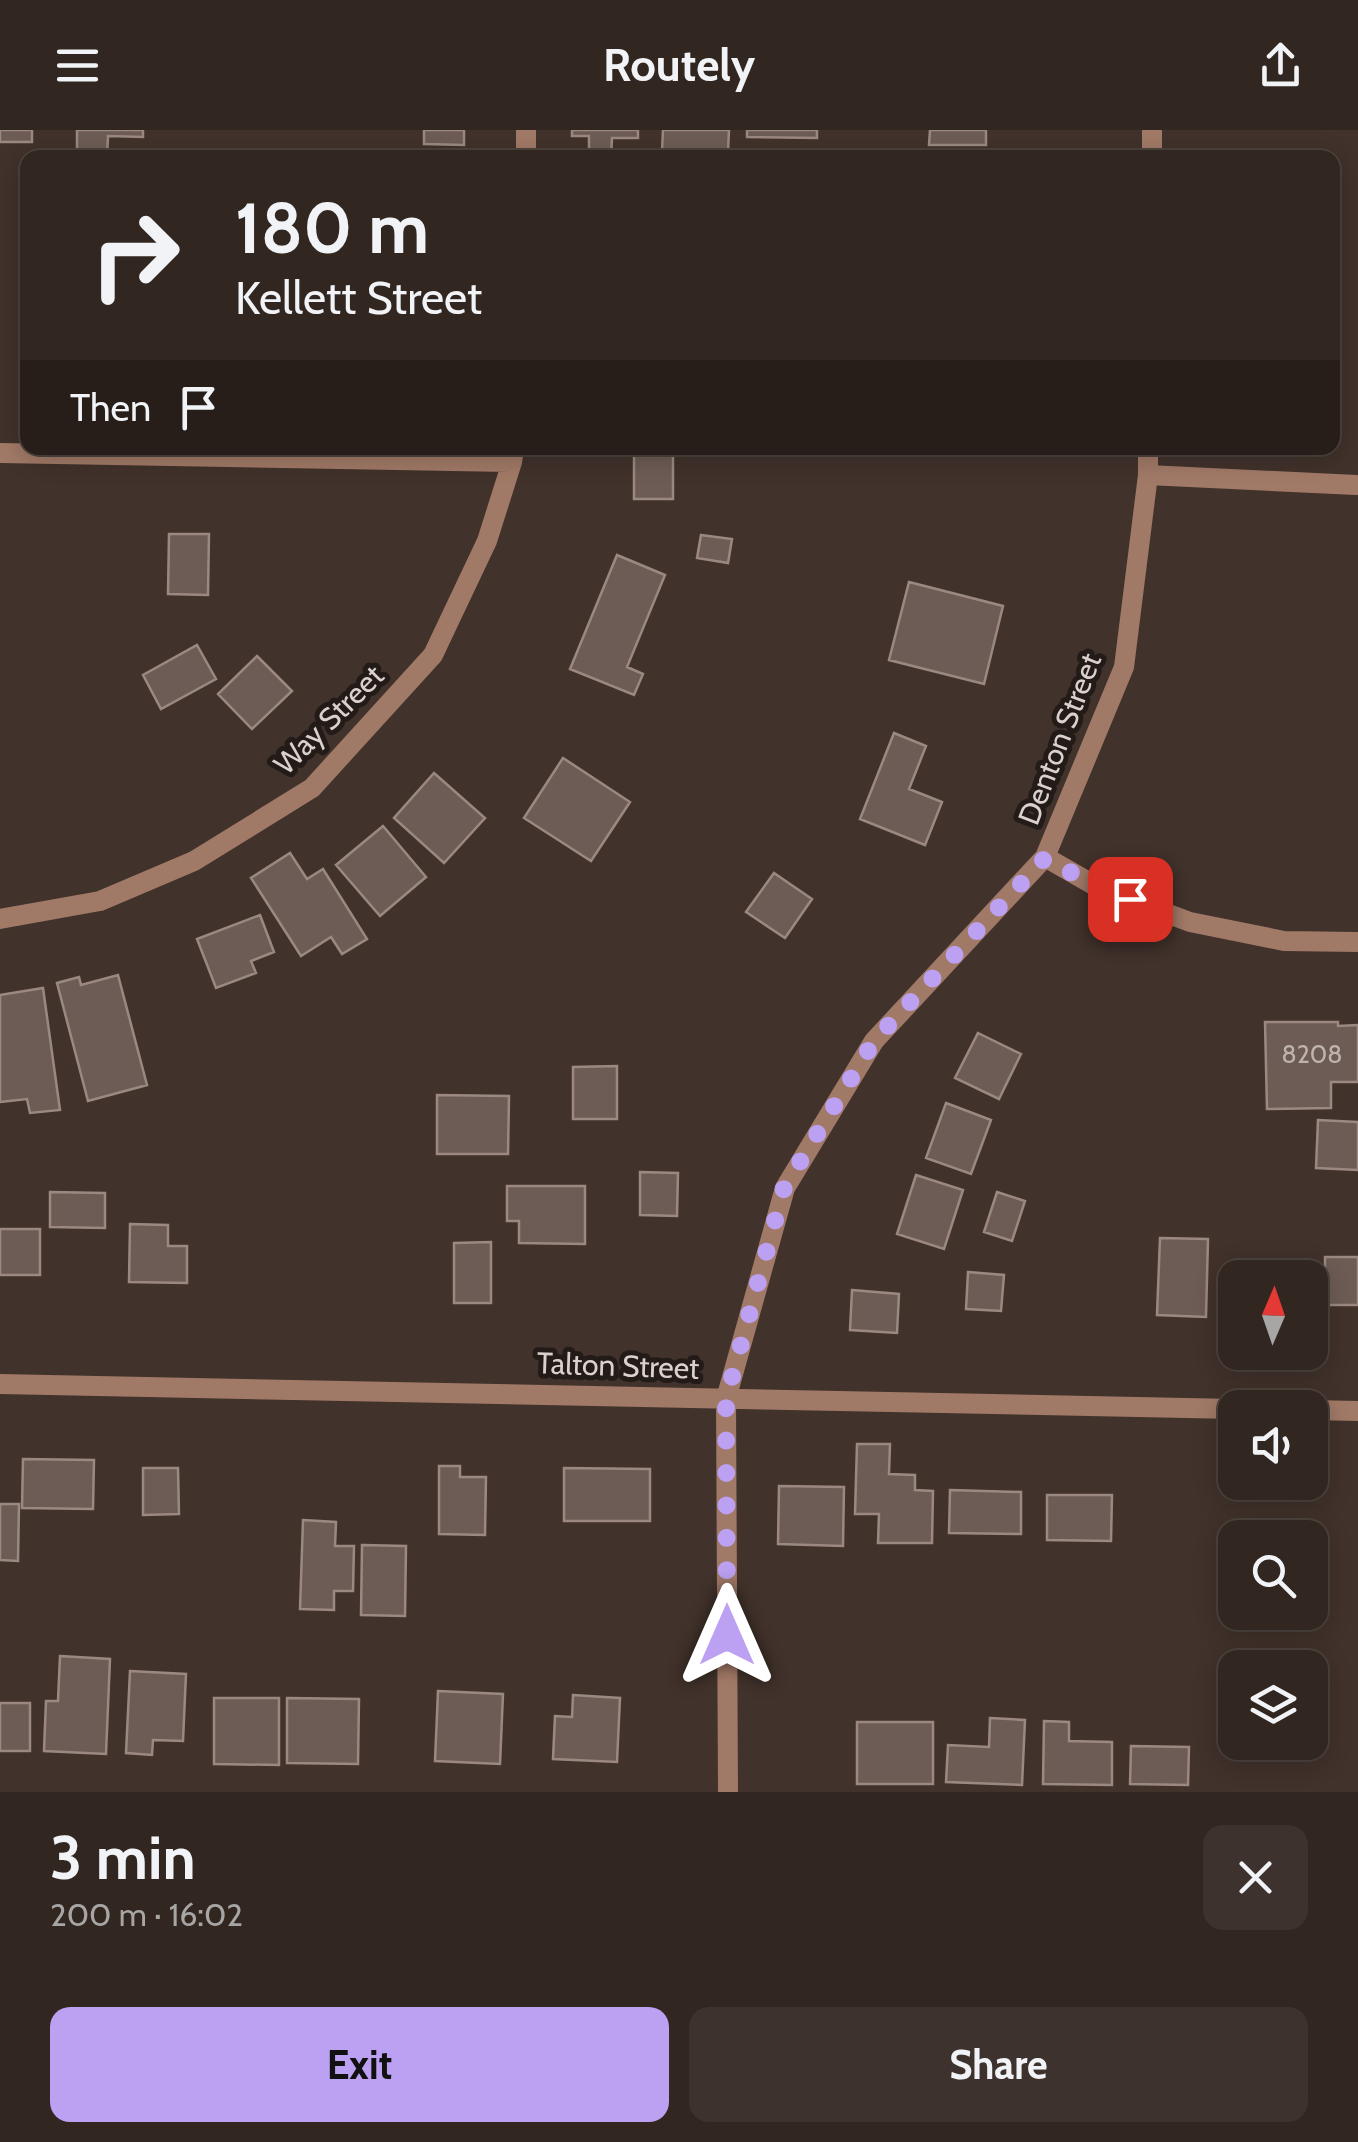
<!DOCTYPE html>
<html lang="en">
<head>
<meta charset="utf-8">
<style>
	body { margin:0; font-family:Cabin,sans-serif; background:#3d322d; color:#f1f3f6; height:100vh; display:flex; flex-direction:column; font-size:38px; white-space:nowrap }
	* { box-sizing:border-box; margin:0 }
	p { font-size:32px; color:#a8a5a5 }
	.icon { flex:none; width:55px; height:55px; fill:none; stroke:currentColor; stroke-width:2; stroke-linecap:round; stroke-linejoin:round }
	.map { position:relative; height:1662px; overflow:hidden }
	.sheet { display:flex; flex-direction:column; background:#312620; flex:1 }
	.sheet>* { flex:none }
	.guide { position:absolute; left:20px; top:20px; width:1320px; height:305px; border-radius:20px; box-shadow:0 5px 25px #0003,0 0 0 2px #4c433e; background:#312620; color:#f1f3f6; overflow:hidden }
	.needle { width:65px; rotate:2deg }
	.fabs { position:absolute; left:1218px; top:1130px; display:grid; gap:20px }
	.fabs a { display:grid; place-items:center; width:110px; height:110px; border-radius:20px; background:#312620; box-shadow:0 5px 25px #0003,0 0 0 2px #4c433e; font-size:50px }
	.pin { position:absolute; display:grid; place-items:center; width:85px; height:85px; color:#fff; margin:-42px; border-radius:20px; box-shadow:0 5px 15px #0006 }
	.me { position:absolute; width:110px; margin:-55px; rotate:0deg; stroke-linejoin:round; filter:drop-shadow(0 0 8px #0008) }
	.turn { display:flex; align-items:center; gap:35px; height:210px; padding:0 50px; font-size:45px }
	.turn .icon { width:130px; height:130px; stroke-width:2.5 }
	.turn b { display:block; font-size:70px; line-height:85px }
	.then { display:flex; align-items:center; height:95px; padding:0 50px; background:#0003; gap:20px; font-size:38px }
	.round { display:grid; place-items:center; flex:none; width:105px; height:105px; border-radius:20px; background:#3d322d }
	.head { display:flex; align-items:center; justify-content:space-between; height:170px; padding:0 50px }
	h1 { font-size:60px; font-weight:700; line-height:75px }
	.button { display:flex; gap:20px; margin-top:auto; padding:20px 50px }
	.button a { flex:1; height:115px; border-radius:20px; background:#bca0f2; color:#111; font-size:40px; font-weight:700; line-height:115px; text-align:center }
	.button a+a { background:#3d322d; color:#f1f3f6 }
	header { display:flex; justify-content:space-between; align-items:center; height:130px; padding:0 50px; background:#312620; font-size:45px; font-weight:700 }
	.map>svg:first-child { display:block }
</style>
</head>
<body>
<header><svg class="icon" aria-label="menu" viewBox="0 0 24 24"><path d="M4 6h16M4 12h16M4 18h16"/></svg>Routely<svg class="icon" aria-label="share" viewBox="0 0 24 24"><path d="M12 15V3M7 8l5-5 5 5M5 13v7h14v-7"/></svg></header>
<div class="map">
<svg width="1358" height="1662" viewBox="0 0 1358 1662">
	<rect width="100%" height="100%" fill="#41322b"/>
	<!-- building -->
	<path fill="#6d5c55" stroke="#9b8981" stroke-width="2.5" d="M0 0H32V12H0Z
		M77 0H143V7L108 6 107 28H77Z
		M424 0H464V15L424 14Z
		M572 0H638V8H612L611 28H589V6H572Z
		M663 0H729L728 22 662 21Z
		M747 0H817V8L747 7Z
		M930 0H986V15H929Z
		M634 318H673V369H634Z
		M169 404H209L208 465 168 464Z
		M701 405 732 409 728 433 697 428Z
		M617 425 665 445 627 537 643 544 634 565 570 539Z
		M909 452 1003 476 984 554 889 530Z
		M197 515 216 549 161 579 143 545Z
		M257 526 292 561 252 599 218 564Z
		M894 603 926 616 909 659 942 672 925 715 860 689Z
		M563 628 630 672 591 731 524 688Z
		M434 643 485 688 444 733 394 688Z
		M383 696 426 747 380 786 336 735Z
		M290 723 307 749 323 739 367 809 342 824 331 807 301 826 251 748Z
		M774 743 812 769 785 808 746 782Z
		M260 785 274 822 251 831 256 843 216 858 197 809Z
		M118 845 147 955 88 971 57 853 79 847 81 855Z
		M43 858 60 980 30 983 27 969 0 972V865Z
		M1265 892H1338V896L1358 895V952H1331V978L1267 979Z
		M978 903 1021 924 999 969 955 948Z
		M617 936V989H573V937Z
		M437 965 509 966 508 1024H437Z
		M946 973 991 990 971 1044 926 1028Z
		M1318 990 1358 992V1040L1316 1038Z
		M640 1042 678 1043 677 1086 640 1085Z
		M916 1045 963 1060 944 1119 897 1104Z
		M507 1056H585V1114L519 1113V1091H507Z
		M50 1062 105 1063V1098L50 1097Z
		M997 1062 1025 1071 1012 1111 984 1102Z
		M130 1094 168 1095V1116H187V1153L129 1152Z
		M0 1099H40V1145H0Z
		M1160 1108 1208 1109 1206 1187 1157 1185Z
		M491 1112V1173H454V1113Z
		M1325 1127H1358V1175H1325Z
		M968 1142 1004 1145 1001 1181 966 1179Z
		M852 1160 899 1164 897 1203 850 1200Z
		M857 1314H890L889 1344 915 1345V1360L933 1361 932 1413H878L879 1384H855Z
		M23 1329 94 1330 93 1379 22 1378Z
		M439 1336H460V1347H486L485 1405 439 1404Z
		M143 1338H178L179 1384 143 1385Z
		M564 1338 650 1339V1391H564Z
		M779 1356 844 1357 843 1416 778 1414Z
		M950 1360 1021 1362V1404L949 1403Z
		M1047 1365H1112L1111 1411 1047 1410Z
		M0 1374H19L18 1431 0 1430Z
		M303 1390 336 1392 335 1416H354L353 1461H334V1480L300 1479Z
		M362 1415 406 1416 405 1486 361 1485Z
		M60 1526 110 1529 106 1624 44 1621 46 1571H58Z
		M130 1541 186 1544 183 1611 153 1610 152 1625 126 1623Z
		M438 1561 503 1564 500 1634 435 1631Z
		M573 1565 620 1568 617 1632 553 1629 555 1586 572 1587Z
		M214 1568H279V1635L214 1634Z
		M287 1568 359 1569 358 1634 287 1633Z
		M0 1573H30V1621H0Z
		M990 1588 1025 1590 1022 1655 946 1652 948 1615 989 1617Z
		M1044 1591 1069 1592V1611L1112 1612V1655L1043 1654Z
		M857 1592H933V1654H857Z
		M1131 1616 1189 1617 1188 1655 1130 1654Z"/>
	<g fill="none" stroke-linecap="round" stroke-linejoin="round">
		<!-- street -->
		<path stroke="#a17967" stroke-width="20" d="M526 28V0
			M1152 28V0
			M0 323 512 332
			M1148 345 1356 355
			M1045 727 1099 758 1190 792 1284 811 1358 812
			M0 789 100 771 194 731 312 658 433 525 487 411 512 332 514 318
			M0 1254 1235 1279
			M1310 1280 1358 1281
			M728 1662 726 1269 785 1058 874 911 1045 727 1124 537 1148 345V318"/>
	</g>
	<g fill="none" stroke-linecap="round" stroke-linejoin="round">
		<!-- route -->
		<path stroke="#bca0f2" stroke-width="18" stroke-dasharray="0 32.4" d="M727 1505 726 1269 784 1058 874 911 1045 728 1099 758 1130 769"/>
	</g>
	<g text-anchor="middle" stroke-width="10" stroke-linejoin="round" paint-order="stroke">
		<!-- number labels -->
		<g font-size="25" fill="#bfb3ae">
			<text x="1312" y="933">8208</text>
		</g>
		<!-- street labels -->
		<g font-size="30" fill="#dad0cc" stroke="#221b18">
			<text transform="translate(329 590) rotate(-45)" y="10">Way Street</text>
			<text transform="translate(1060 609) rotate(-69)" y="10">Denton Street</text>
			<text transform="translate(618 1236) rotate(2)" y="10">Talton Street</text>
		</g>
	</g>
</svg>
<div class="fabs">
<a><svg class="needle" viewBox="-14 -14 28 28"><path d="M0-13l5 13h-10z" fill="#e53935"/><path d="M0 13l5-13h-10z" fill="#a8a5a5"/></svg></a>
<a><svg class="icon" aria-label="sound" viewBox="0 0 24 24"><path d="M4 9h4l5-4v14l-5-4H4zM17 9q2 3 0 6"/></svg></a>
<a><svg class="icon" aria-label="search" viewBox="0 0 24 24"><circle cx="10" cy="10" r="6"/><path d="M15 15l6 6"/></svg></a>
<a><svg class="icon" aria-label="layers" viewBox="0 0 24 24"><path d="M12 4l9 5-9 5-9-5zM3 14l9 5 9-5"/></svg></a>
</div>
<div class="pin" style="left:1130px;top:769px;background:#d93025"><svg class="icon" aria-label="arrive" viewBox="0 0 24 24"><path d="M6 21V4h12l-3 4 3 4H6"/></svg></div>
<svg class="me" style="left:727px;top:1505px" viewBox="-20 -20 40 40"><path d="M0-17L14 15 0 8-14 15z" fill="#bca0f2" stroke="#fff" stroke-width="4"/></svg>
<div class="guide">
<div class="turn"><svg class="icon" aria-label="right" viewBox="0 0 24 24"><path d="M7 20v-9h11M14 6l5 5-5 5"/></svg><div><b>180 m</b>Kellett Street</div></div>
<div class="then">Then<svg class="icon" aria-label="arrive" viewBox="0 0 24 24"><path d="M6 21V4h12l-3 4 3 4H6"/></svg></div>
</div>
</div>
<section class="sheet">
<div class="head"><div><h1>3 min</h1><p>200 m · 16:02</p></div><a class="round"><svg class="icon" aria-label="close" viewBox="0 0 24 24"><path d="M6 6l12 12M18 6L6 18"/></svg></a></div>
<div class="button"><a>Exit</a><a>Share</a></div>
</section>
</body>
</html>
